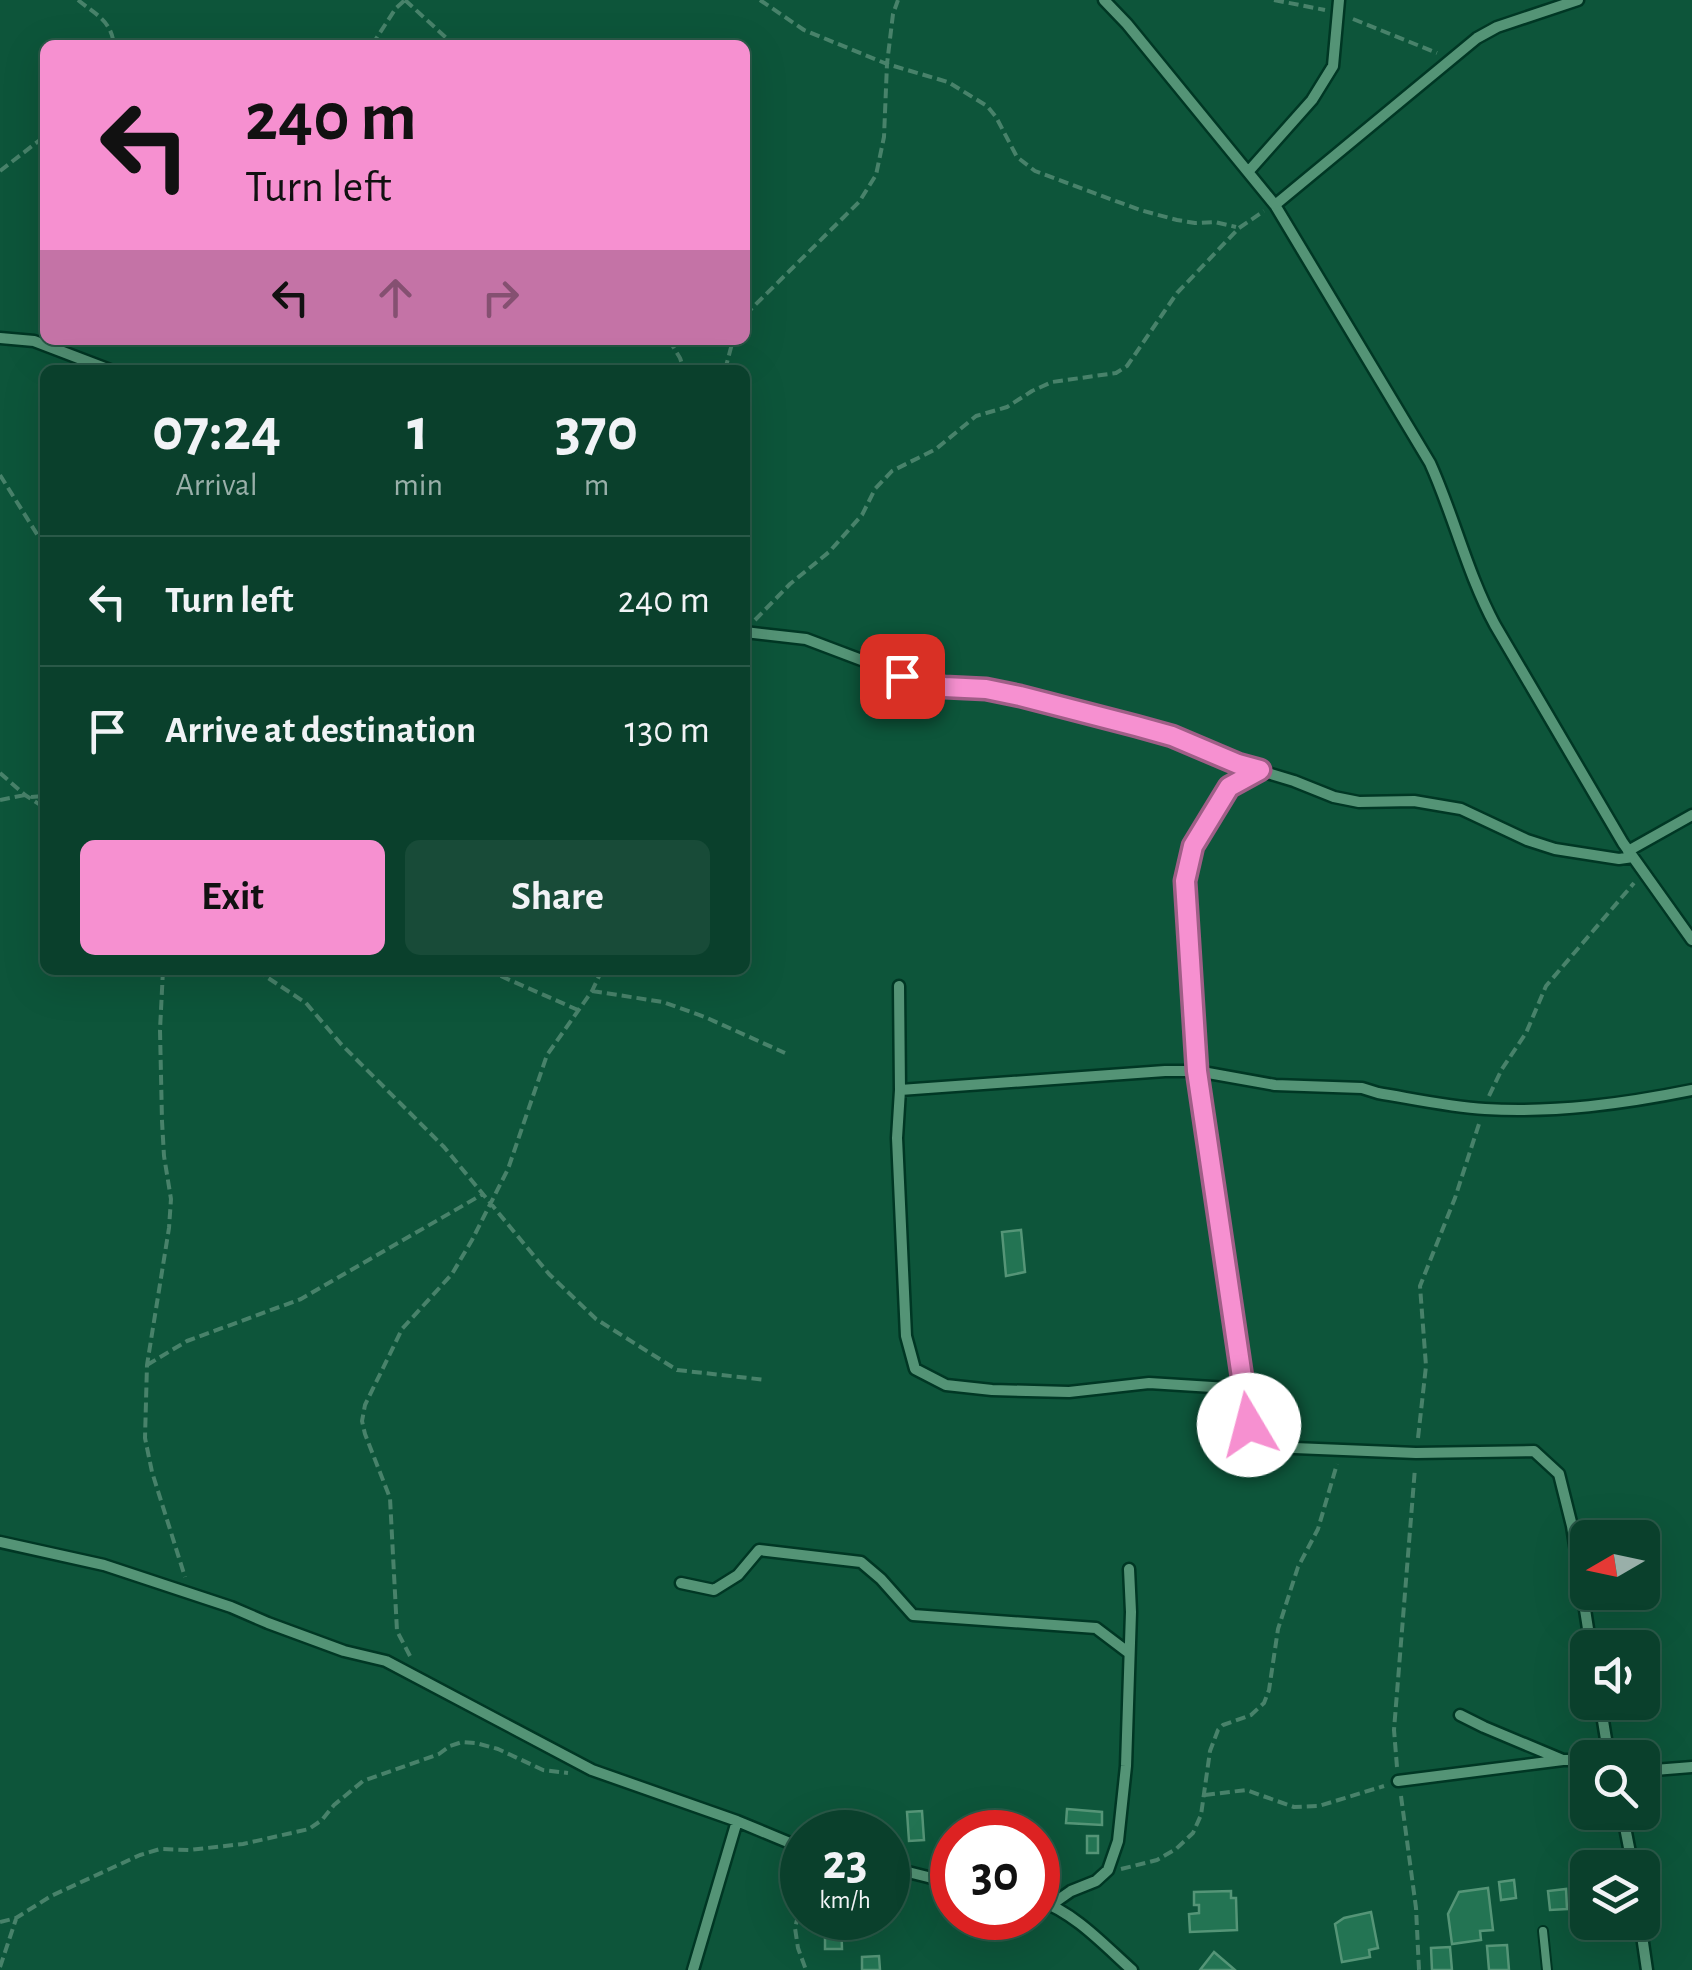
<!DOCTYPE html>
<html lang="en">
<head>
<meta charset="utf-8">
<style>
	body { margin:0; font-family:"Alegreya Sans",sans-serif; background:#184b38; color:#f1f3f6; height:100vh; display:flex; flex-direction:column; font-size:38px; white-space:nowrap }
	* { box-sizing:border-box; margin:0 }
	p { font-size:32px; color:#99afa9 }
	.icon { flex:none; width:55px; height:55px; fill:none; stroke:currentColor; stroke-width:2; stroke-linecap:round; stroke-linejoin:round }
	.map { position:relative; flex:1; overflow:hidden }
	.panel { position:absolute; left:40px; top:365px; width:710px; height:610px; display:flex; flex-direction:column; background:#0a402c; border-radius:15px; box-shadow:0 10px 40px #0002,0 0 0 2px #2a5948 }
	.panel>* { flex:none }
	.banner { position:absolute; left:40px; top:40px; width:710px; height:305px; border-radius:15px; box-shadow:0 10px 40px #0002,0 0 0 2px #2a5948; background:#f690d0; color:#111; overflow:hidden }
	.needle { width:65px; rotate:261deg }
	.tools { position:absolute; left:1570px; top:1520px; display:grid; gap:20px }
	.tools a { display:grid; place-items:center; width:90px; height:90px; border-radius:15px; background:#0a402c; box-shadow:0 10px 40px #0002,0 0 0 2px #2a5948; font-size:50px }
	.speed { position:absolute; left:780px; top:1810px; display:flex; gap:20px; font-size:50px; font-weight:700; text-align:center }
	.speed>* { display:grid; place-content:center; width:130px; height:130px; border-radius:50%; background:#0a402c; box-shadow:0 10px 40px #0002,0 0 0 2px #2a5948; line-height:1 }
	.speed small { font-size:25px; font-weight:400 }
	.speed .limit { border:15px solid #d22; background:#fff; color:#111 }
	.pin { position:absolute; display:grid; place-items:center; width:85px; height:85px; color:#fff; margin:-42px; border-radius:20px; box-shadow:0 5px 15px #0006 }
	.me { position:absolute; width:110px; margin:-55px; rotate:352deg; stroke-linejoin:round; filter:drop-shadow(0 0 8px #0008) }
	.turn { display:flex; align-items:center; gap:35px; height:210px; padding:0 40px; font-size:45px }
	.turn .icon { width:130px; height:130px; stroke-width:2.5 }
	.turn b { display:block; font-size:70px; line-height:85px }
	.lanes { display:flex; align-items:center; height:95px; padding:0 40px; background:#0003; justify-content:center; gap:50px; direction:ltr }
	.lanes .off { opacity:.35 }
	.eta { display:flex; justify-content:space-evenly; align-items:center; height:170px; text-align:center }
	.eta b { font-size:60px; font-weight:700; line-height:70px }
	.cta { display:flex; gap:20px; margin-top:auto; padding:20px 40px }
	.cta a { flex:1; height:115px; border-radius:15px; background:#f690d0; color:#111; font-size:40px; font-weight:700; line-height:115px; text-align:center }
	.cta a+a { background:#184b38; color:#f1f3f6 }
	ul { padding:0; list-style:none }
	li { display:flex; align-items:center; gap:30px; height:130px; padding:0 40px; border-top:2px solid #2a5948 }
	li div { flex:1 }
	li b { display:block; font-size:38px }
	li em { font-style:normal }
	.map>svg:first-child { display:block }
</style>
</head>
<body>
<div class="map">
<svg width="1692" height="1970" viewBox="0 0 1692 1970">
	<rect width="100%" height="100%" fill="#0d553a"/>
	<!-- building -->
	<path fill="#237453" stroke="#559577" stroke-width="2.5" d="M1021 1230 1025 1272 1006 1276 1002 1232Z
		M1067 1809 1102 1812V1825L1066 1823Z
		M922 1811 924 1840 909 1841 907 1812Z
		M1087 1836H1098V1853H1087Z
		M1514 1880 1516 1898 1501 1900 1499 1882Z
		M1488 1888 1493 1930 1480 1931 1481 1940 1452 1944 1448 1914 1459 1892Z
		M1566 1889 1567 1909 1550 1910 1548 1891Z
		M1231 1891V1898H1236L1237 1930 1190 1932 1189 1914 1199 1913V1905H1194V1892Z
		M1371 1912 1378 1948 1369 1950 1370 1957 1342 1962 1335 1924 1344 1918Z
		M825 1918H841L842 1949H825Z
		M971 1918H993L992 1928 970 1925Z
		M1507 1945 1509 1970H1489L1487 1946Z
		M1450 1947 1452 1970H1432L1431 1948Z
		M1214 1952 1235 1970H1200Z
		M879 1956 880 1970H862V1957Z"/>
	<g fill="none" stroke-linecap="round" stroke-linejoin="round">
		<defs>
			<path id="service" d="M1543 1931 1547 1970"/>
			<path id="minor" d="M1104 0 1127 24 1275 205 1430 463C1454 516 1467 573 1495 625L1623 843 1692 940
				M1248 172 1312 100 1333 66 1339 0
				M1275 205 1477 38 1497 27 1578 0
				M0 338 34 341 110 370
				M745 632 806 639 925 684 987 689 1136 726 1172 737 1238 764 1294 781 1334 797 1359 802 1414 801 1461 809 1527 840 1555 849 1619 859 1633 857
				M1260 770 1229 787 1193 846 1185 881 1197 1071 1249 1425 1256 1441 1270 1447 1416 1453 1534 1451 1559 1474 1572 1526 1591 1648
				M1628 851 1692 815
				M899 986 900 1090 897 1138 906 1336 915 1369 946 1385 992 1390 1069 1392 1149 1383 1244 1389
				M900 1090 1165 1071H1197L1275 1085 1362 1088 1378 1093C1414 1099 1450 1107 1485 1109 1555 1113 1623 1104 1692 1090
				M0 1542 104 1565 231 1607 268 1623 344 1651 386 1661 592 1770 737 1821 802 1848
				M681 1583 714 1590 738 1575 759 1550 861 1562 881 1579 913 1615 1096 1628 1129 1653
				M1600 1702 1609 1758
				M1460 1715 1484 1727 1563 1760H1588
				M1642 1771 1692 1767
				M1398 1781 1563 1760
				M1622 1812 1633 1868
				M888 1867 952 1883
				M1038 1900C1075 1913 1103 1944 1132 1970
				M1051 1905 1071 1891 1096 1881 1108 1870 1118 1841 1126 1766 1131 1612 1129 1569
				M1640 1922 1647 1970
				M693 1970 737 1821"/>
		</defs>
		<!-- service casing -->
		<use href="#service" stroke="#003724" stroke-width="12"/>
		<!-- minor casing -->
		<use href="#minor" stroke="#003724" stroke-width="15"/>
		<!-- path -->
		<path stroke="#48826a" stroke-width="4" stroke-dasharray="10 5" stroke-linecap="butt" d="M78 0C96 15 111 20 114 45
			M405 0 454 45
			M760 0 804 30 887 64 948 82 987 106 996 117 1017 157 1035 171 1140 210 1177 220 1195 223 1215 222 1236 227
			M1274 0 1325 10
			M1353 19 1437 53
			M372 45 396 8 405 0
			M0 171 45 136
			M745 315 859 202 876 175 884 137 887 64 893 14 898 0
			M669 340 680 358 684 370
			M725 370 733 340
			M0 475 45 547
			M755 620 790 584 829 552 862 515 875 489 892 471 936 449 976 416 1007 407 1032 391 1052 382 1116 373 1127 366 1177 293 1239 228 1264 211
			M0 773 25 795 45 808
			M31 797 45 796
			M0 800 25 795
			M163 970 160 1030 162 1121 164 1156 171 1199 169 1228 147 1365 145 1438 152 1472 185 1577
			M256 970 306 1003 341 1044 444 1147 549 1274 596 1319 677 1370 766 1380
			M487 970 578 1010
			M592 991 663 1002 705 1017 785 1053
			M1489 1096 1502 1069 1526 1033 1546 986 1634 883
			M147 1365 187 1341 301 1299 483 1194
			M1418 1438 1426 1366 1420 1286 1455 1198 1479 1124
			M410 1656 397 1631 390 1498 365 1434 362 1421 365 1405 402 1329 452 1274 472 1240 508 1169 547 1055 592 991 602 970
			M1397 1767 1394 1730 1415 1468
			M1205 1795 1246 1790 1294 1807 1319 1806 1384 1786
			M1401 1796 1416 1908 1419 1970
			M1121 1869 1157 1860 1176 1849 1193 1833 1201 1815 1210 1751 1218 1730 1223 1725 1251 1715 1264 1703 1269 1690 1278 1629 1298 1567 1318 1529 1337 1464
			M802 1900 795 1928 798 1948 806 1970
			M0 1922 16 1918 51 1896 140 1855 160 1849 189 1850 243 1844 309 1829 322 1820 334 1805 363 1781 439 1754 450 1746 462 1742 476 1743 498 1749 543 1770 568 1773
			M0 1967 16 1919"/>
		<!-- service -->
		<use href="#service" stroke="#549476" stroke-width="8"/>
		<!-- minor -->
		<use href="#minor" stroke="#549476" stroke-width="10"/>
	</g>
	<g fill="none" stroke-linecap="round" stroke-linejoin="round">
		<defs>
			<path id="route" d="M902 676 944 687 986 689 1020 696 1136 726 1172 736 1238 764 1260 770 1229 787 1193 846 1185 881 1197 1071 1249 1425"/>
		</defs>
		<!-- route casing -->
		<use href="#route" stroke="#a05e87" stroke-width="25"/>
		<!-- route -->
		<use href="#route" stroke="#f690d0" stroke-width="18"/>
	</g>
</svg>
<div class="tools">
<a><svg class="needle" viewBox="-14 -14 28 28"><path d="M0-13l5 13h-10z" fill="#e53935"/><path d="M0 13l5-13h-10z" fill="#99afa9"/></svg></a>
<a><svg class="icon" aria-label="sound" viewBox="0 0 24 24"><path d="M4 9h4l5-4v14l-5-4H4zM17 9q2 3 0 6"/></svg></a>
<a><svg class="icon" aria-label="search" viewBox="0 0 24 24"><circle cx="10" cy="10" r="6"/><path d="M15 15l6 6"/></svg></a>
<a><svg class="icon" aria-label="layers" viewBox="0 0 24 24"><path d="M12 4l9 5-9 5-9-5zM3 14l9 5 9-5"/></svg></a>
</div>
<div class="speed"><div>23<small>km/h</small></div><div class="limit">30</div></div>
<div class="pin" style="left:902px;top:676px;background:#d93025"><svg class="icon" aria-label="arrive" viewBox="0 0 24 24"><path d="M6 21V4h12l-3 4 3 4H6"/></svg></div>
<svg class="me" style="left:1249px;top:1425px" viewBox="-20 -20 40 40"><circle r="19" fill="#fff"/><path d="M0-13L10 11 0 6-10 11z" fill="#f690d0"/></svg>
<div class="banner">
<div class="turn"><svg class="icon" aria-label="left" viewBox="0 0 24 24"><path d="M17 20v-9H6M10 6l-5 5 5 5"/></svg><div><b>240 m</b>Turn left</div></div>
<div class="lanes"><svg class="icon" aria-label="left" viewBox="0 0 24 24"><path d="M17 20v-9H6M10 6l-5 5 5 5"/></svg><svg class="icon off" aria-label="ahead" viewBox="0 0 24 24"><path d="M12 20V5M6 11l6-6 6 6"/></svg><svg class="icon off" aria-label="right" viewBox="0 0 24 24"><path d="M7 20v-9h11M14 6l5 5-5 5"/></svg></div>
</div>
<section class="panel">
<div class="eta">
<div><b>07:24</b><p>Arrival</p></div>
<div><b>1</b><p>min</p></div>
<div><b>370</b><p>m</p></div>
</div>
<ul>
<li><svg class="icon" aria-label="left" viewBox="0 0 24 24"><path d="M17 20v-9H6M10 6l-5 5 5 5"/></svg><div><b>Turn left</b></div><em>240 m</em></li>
<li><svg class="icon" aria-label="arrive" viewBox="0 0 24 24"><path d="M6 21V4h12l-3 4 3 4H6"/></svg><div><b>Arrive at destination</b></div><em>130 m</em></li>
</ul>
<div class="cta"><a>Exit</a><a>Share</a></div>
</section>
</div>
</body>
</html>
